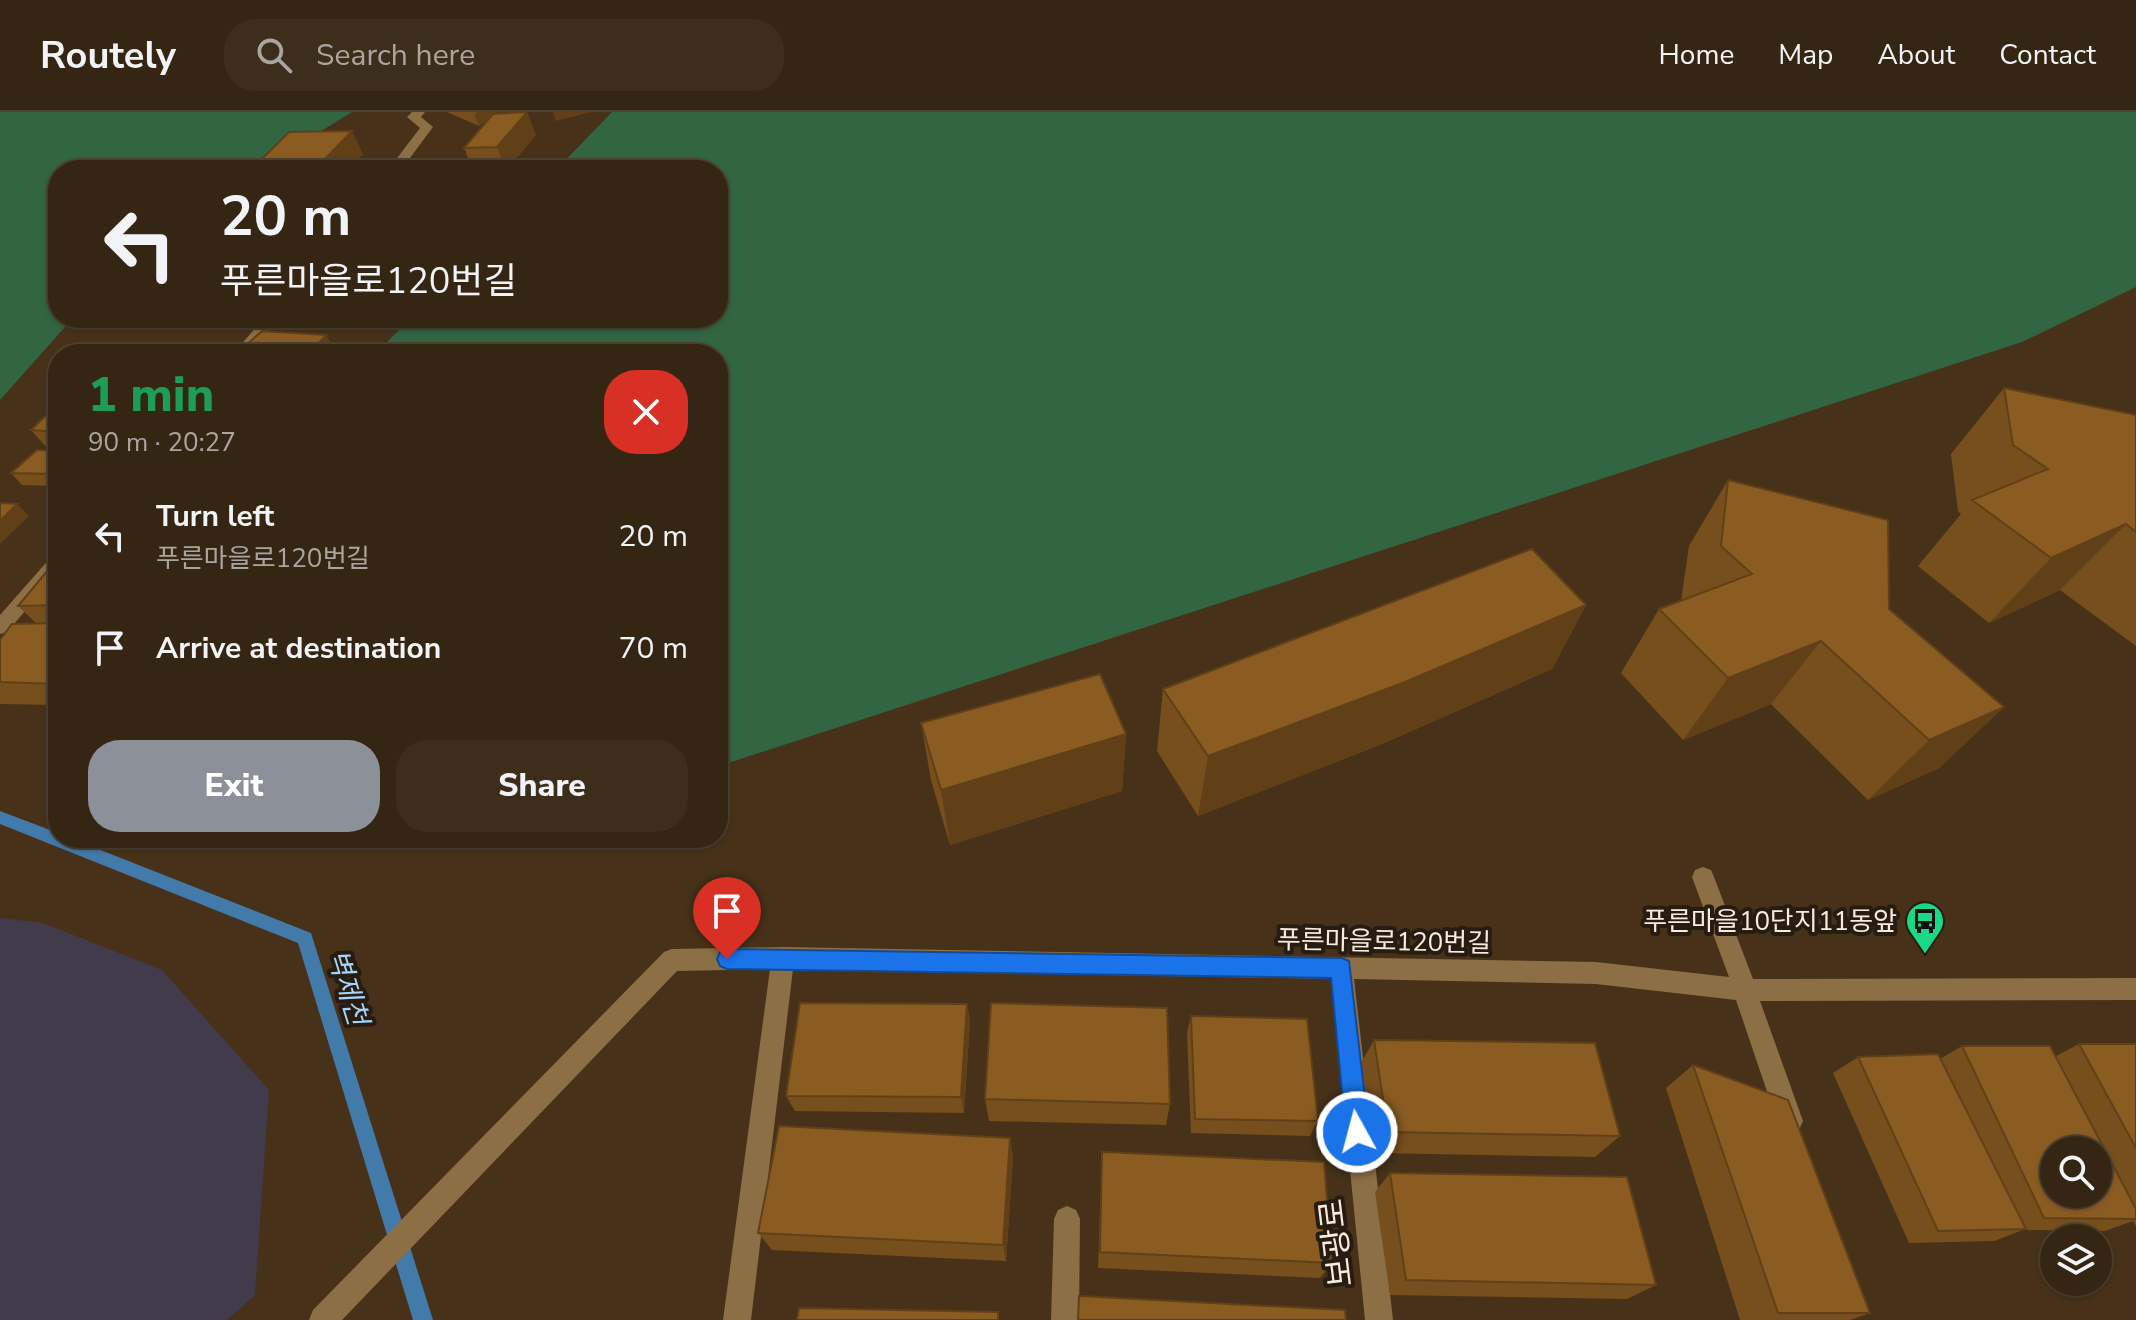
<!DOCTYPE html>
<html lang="en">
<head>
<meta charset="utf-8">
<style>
	body { margin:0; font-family:"Nunito Sans","Noto Sans KR",sans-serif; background:#3d2e1c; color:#f1f3f6; height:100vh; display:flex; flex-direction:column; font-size:30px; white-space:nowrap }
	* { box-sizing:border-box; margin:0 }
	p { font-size:26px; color:#aaa5a0 }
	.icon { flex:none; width:44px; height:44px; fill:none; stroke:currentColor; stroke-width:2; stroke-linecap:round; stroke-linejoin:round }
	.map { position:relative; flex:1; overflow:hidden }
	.sheet { position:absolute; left:48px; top:232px; width:680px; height:504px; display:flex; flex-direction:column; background:#352613; border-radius:32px; box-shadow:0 2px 6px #0004,0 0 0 2px #4f4333 }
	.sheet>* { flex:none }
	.guide { position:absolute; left:48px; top:48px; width:680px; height:168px; border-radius:32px; box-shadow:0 2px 6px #0004,0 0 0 2px #4f4333; background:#352613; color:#f1f3f6; overflow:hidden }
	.fabs { position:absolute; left:2040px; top:1024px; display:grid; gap:16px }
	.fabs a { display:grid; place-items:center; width:72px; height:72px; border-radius:50%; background:#352613; box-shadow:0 2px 6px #0004,0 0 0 2px #4f4333; font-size:40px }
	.pin { position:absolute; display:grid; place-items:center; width:68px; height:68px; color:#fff; margin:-82px -34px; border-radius:50% 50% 50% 0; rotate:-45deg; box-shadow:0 0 8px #0007 }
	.pin .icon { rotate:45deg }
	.me { position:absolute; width:88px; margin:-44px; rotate:353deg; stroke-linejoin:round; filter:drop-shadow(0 0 6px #0008) }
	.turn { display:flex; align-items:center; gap:28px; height:168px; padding:0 40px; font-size:36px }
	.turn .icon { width:104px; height:104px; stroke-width:2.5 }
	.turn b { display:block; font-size:56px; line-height:68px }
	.round { display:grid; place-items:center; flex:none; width:84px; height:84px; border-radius:32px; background:#3d2e1c }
	.headline { display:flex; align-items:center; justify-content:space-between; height:136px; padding:0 40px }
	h1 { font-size:48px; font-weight:800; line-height:60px; color:#1e9e55 }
	.button { display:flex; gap:16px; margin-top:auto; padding:16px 40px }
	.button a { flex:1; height:92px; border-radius:32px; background:#8c9099; color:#fff; font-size:32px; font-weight:800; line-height:92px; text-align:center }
	.button a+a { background:#3d2e1c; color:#f1f3f6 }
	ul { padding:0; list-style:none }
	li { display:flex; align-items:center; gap:24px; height:112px; padding:0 40px }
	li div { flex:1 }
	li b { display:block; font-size:30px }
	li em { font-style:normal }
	header { display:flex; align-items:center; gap:48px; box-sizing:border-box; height:112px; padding:0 40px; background:#352613; border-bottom:2px solid #4f4333 }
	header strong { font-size:38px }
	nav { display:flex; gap:44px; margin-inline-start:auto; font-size:28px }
	.search { width:560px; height:72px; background:#3d2e1c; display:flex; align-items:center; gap:20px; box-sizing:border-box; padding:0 28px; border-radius:32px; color:#aaa5a0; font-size:30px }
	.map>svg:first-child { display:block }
</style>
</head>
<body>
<header>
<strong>Routely</strong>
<div class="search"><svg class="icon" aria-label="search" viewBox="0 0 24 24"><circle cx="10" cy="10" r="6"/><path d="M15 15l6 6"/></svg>Search here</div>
<nav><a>Home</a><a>Map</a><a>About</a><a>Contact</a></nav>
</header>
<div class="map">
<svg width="2136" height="1208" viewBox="0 0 2136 1208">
	<rect width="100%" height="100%" fill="#473219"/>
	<!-- industrial -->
	<path fill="#413b4c" d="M0 806 43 811 162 858 269 978 255 1183 227 1208H0Z"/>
	<!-- green -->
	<path fill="#326542" d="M0 0H352L258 58H58V206H73L0 288Z
		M612 0H2136V175L2022 230 731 650 718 648V242H375L411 206H718V58H556Z"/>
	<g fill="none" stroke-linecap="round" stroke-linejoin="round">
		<!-- stream -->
		<path fill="#427baa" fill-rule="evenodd" d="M0 699 58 721V726H70L311 821 433 1208H413L298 831 0 712Z"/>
		<!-- minor -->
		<path fill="#8c6f45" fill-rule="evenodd" d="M412 0H425L421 5 433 15 401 58H388L420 16 407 5Z
			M264 206H279L249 242H233Z
			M58 443V461L7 520 0 522V503L52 444Z
			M1703 755 1711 758 1714 765 1753 867 2136 866V888L1760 889 1803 1009 1799 1018 1790 1022 1781 1018 1777 1009 1736 888 1596 872 1354 867 1393 1208H1365L1331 867 793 857 751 1208H723L770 857 677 859 342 1208H309L313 1198 664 840 672 837 783 835 1596 850 1729 865 1692 765 1695 758Z
			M1067 1094 1076 1098 1080 1107 1079 1208H1051L1054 1107 1058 1098Z"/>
	</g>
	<!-- wall -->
	<path fill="#774f1d" d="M447 0H497L495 2 536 23 506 58H473L464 36 488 7 479 14Z
		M363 42 348 58H249L266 56 262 47Z
		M2004 276 2136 303V534L2060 478 1989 511 1918 454 1961 402 1958 399 1951 342Z
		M58 292V374L22 373 11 361 49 338 31 318Z
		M1728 368 1889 497 2004 595 1939 656 1868 688 1771 592 1683 628 1621 561 1659 497 1681 489 1689 434Z
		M58 446V593L0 592V528L37 512 18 494Z
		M1586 493 1552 557 1382 632 1198 704 1157 639 1163 577Z
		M921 611 1126 622 1122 679 950 733 931 668Z
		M967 892 970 909 964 1001 795 999 786 984Z
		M1191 904 1318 1009 1310 1024 1191 1021 1187 921Z
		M1374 928 1620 1024 1595 1045 1374 1041 1361 951Z
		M2079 932H2136V1114L2133 1109 2105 1119 2023 1118 1994 1129 1909 1131 1833 961 1858 945 1940 947 1962 934 2056 944Z
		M1693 953 1870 1201 1850 1208H1740L1666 976Z
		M985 987 1170 992 1166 1013 989 1009Z
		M1010 1026 1013 1046 1006 1149 772 1138 758 1121Z
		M1102 1040 1332 1151 1320 1166 1098 1156Z
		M1390 1061 1656 1173 1627 1187 1390 1183 1375 1080Z"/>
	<!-- shaded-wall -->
	<path fill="#614018" d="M478 0H497L479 14 474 3Z
		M527 0 536 23 506 58 497 35Z
		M553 0H591L556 9Z
		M352 19 363 42 348 58H327L323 49Z
		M326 223 338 242H309Z
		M17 392 29 404 0 432V409Z
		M2126 412 2060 478 1989 511 2051 446Z
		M1586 493 1552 557 1382 632 1198 704 1208 644Z
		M1821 529 1771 592 1683 628 1728 566Z
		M2004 595 1939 656 1868 688 1929 628Z
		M1126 622 1122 679 950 733 941 678Z
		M967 892 970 909 964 1001 961 985Z
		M1010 1026 1013 1046 1006 1149 1003 1133Z"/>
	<!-- building -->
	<path fill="#8a5c22" stroke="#614018" stroke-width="2" fill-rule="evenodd" d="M527 0 497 35 464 36 493 2Z
		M352 19 323 49 262 47 289 20Z
		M251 56H290L288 58H249Z
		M400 56H449L447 58H398Z
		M262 219 326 223 309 242H236Z
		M2004 276 2136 303V420L2126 412 2051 446 1972 388 2048 357 2013 333Z
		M58 292V320L31 318Z
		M37 338 58 339V362L11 361Z
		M1728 368 1888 408 1889 497 2004 595 1929 628 1821 529 1728 566 1659 497 1752 462 1721 434Z
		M0 391 17 392 0 409Z
		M1532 437 1586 493 1405 570 1208 644 1163 577Z
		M58 446V493L18 494Z
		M58 511V572L0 570V528L12 512Z
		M1100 562 1126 622 941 678 921 611Z
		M800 891 967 892 961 985 786 984Z
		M991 891 1167 896 1170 992 985 987Z
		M1191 904 1307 907 1318 1009 1195 1007Z
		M1374 928 1595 931 1620 1024 1388 1020Z
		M2079 932H2136V1036Z
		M1962 934H2050L2136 1097V1107L2044 1106ZM2054 1038H2098V1082H2054Z
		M1938 942 2026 1117 1938 1119 1858 945Z
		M1693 953 1788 988 1870 1201H1778Z
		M779 1014 1010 1026 1003 1133 758 1121Z
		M1102 1040 1324 1050 1332 1151 1100 1140Z
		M1390 1061 1627 1065 1656 1173 1406 1168Z
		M1079 1184 1345 1198 1346 1208H1078Z
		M799 1196 998 1200V1208H797Z"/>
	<!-- route -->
	<path fill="#1a73e8" stroke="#114b97" stroke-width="2" d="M727 837 1342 846 1349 849 1369 1020 1366 1028 1357 1032 1349 1028 1346 1020 1331 866 727 857 720 854 717 847 720 840Z"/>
	<!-- icons -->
	<defs>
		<symbol id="bus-pin" viewBox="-11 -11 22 30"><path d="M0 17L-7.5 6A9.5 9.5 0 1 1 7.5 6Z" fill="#19d988" stroke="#261c11"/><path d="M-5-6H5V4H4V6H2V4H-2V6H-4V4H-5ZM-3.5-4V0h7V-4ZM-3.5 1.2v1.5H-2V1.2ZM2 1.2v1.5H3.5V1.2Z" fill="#111"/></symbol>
	</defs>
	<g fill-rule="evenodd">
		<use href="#bus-pin" x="1903" y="787" width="44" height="60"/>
	</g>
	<g text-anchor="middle" stroke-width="8" stroke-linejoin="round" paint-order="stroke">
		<!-- poi labels -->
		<g font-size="26" fill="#f8eadc" stroke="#261c11" text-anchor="end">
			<text x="1897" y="818">푸른마을10단지11동앞</text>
		</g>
		<!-- street labels -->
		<g font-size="26" fill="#f8eadc" stroke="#261c11">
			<text transform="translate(1384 829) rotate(1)" y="9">푸른마을로120번길</text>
		</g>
		<!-- water labels -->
		<g font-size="28" font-style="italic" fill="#a6d4fc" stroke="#261c11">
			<text transform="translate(348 875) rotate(73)" y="10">벽제천</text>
		</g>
		<!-- near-street labels -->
		<g font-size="32" fill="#f8eadc" stroke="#261c11">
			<text transform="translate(1336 1131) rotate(-97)" y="11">보광로</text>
		</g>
	</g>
</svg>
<div class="fabs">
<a><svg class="icon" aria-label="search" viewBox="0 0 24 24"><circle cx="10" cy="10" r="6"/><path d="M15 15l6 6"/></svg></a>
<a><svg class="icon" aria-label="layers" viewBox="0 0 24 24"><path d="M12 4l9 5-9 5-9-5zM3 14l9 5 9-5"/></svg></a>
</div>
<div class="pin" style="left:727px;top:847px;background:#d93025"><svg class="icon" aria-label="arrive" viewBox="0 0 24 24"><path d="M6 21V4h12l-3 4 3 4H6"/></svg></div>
<svg class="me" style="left:1357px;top:1020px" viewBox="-20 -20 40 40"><circle r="17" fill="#1a73e8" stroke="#fff" stroke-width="3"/><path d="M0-11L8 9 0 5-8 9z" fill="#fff"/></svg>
<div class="guide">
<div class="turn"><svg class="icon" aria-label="left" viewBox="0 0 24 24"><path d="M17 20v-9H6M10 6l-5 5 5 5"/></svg><div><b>20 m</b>푸른마을로120번길</div></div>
</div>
<section class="sheet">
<div class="headline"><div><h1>1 min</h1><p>90 m · 20:27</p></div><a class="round" style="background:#d93025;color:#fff"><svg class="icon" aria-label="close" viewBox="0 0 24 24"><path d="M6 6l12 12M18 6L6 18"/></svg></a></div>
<ul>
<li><svg class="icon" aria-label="left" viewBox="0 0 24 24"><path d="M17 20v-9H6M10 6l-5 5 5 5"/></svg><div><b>Turn left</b><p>푸른마을로120번길</p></div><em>20 m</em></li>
<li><svg class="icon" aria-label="arrive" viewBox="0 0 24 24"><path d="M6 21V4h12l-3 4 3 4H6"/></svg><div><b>Arrive at destination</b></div><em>70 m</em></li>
</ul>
<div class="button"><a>Exit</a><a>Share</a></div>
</section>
</div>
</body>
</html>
